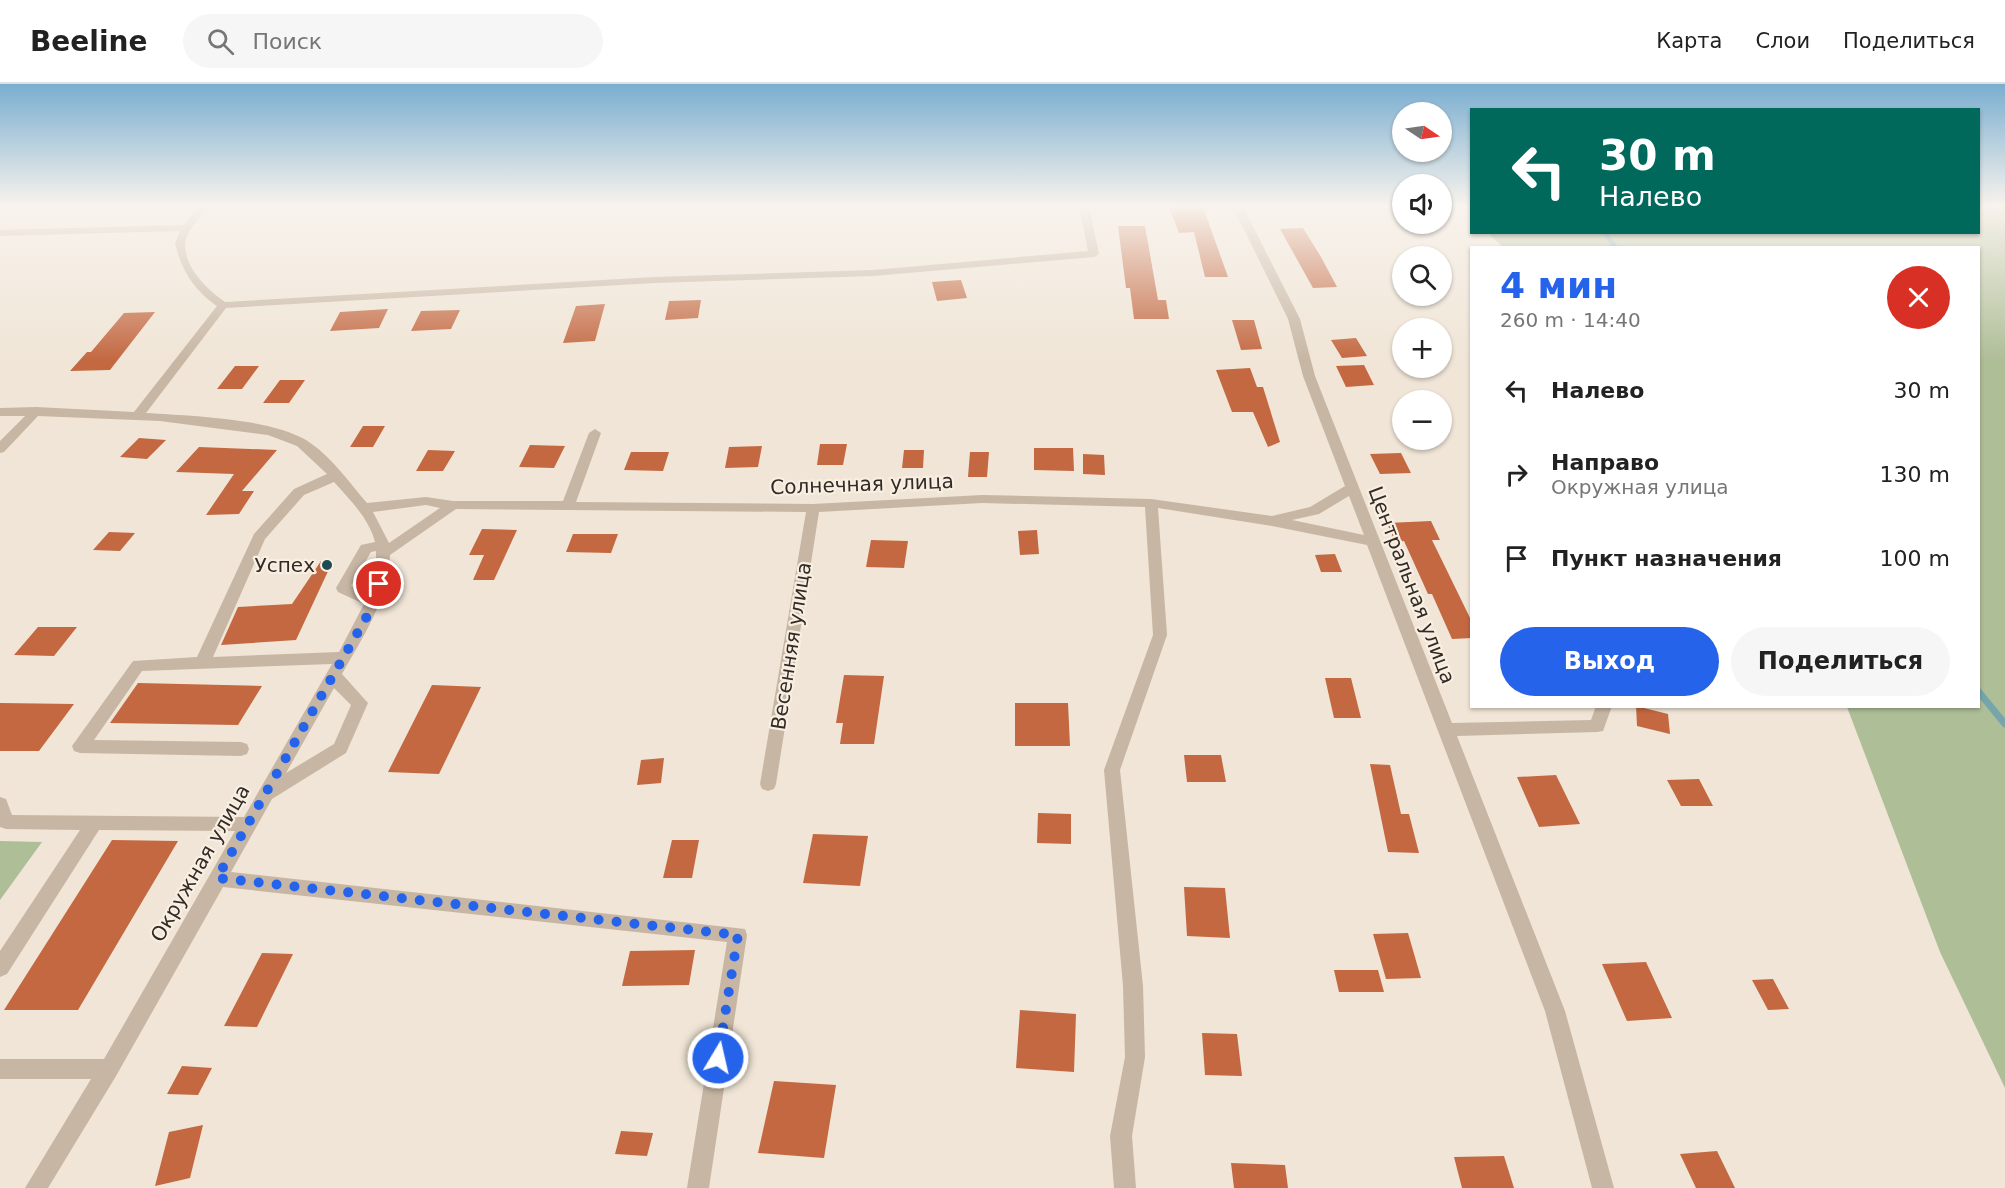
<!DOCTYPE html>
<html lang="ru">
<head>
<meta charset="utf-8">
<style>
	body { margin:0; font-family:"DejaVu Sans",sans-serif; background:#f6f6f6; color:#222; height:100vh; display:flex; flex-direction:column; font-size:22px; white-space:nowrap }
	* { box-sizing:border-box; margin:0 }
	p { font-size:20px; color:#767676 }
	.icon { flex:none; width:33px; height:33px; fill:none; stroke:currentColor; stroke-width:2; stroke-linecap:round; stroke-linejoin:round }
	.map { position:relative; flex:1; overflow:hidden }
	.drawer { position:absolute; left:1470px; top:162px; width:510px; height:462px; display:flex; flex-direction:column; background:#fff; border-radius:0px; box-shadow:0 2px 4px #0004 }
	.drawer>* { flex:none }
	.banner { position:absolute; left:1470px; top:24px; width:510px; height:126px; border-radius:0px; box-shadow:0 2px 4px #0004; background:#00695c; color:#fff; overflow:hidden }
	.needle { width:39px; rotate:103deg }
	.fabs { position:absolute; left:1392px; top:18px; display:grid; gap:12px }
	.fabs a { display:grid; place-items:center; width:60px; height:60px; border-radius:50%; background:#fff; box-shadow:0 2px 4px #0004; font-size:30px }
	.pin { position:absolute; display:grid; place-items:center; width:51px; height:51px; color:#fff; margin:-26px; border:3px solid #fff; border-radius:50%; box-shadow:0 2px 6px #0007 }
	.me { position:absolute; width:66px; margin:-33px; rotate:9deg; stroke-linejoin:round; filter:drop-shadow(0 0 4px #0008) }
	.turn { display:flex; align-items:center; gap:21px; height:126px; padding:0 30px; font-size:27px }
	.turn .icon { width:78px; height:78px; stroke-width:2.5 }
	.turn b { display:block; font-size:42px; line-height:51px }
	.round { display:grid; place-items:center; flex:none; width:63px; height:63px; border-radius:32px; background:#f6f6f6 }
	.headline { display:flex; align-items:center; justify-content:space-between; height:102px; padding:0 30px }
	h1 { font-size:36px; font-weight:800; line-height:45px; color:#2563eb }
	.action { display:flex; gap:12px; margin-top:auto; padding:12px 30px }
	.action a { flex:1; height:69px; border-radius:36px; background:#2563eb; color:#fff; font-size:24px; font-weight:800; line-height:69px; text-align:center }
	.action a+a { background:#f6f6f6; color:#222 }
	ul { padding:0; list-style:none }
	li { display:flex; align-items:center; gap:18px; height:84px; padding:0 30px }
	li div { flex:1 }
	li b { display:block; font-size:22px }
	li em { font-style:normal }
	header { display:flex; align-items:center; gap:36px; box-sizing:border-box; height:84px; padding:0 30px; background:#fff; border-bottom:2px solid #e0e0e0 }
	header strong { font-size:28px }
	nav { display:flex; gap:33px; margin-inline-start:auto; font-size:21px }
	.search { width:420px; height:54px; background:#f6f6f6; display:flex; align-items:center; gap:15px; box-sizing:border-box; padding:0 21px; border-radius:33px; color:#767676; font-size:22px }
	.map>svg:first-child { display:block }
</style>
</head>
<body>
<header>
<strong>Beeline</strong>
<div class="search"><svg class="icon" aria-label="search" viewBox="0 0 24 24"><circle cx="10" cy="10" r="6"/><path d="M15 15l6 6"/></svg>Поиск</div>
<nav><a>Карта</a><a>Слои</a><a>Поделиться</a></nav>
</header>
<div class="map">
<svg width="2005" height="1104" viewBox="0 0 2005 1104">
	<rect width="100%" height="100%" fill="#f0e5d6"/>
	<!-- green -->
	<path fill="#aebe97" d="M1979 123H2005V1004L1940 868 1847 623 1978 622V164H1504L1488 149 1978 148Z
		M0 757 42 758 0 816Z"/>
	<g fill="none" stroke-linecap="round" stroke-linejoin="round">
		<!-- stream-far1 -->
		<path stroke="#76a6ac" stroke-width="5" d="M1604 148 1616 164"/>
		<!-- stream -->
		<path stroke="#76a6ac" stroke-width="7" d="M1978 607 2005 640"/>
	</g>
	<!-- building -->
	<path fill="#c36841" d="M1169 123H1203L1228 193H1205L1194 148 1179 149Z
		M1118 142H1145L1158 216H1166L1169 235H1134L1130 204H1126Z
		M1303 144 1321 173 1337 203 1313 204 1280 145Z
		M961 196 967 214 937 217 932 198Z
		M701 216 698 234 665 236 669 217Z
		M605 220 595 257 563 259 576 222Z
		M388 225 379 244 330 247 340 228Z
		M460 226 451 245 411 247 421 227Z
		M155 228 110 286 70 287 87 268H91L124 229Z
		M1232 236H1254L1262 265 1241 266Z
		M1356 254 1367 272 1342 274 1331 256Z
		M1364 281 1374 301 1346 303 1336 282Z
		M235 282H259L242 305H217Z
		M1250 284 1257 303H1263L1280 358 1268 363 1253 328H1232L1216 286Z
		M280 296H305L289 319H263Z
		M363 342H385L373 363H350Z
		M139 354 166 356 147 375 120 373Z
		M820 360H847L843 381H817Z
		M530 361 565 362 554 384 519 383Z
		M762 362 758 383 725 384 729 363Z
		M199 363 277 366 242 407H254L239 430 206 431 234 390 176 388Z
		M1034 364H1073L1074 387 1034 386Z
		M428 366 455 367 443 387H416Z
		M904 366H924L923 384H902Z
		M631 368H669L663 387 624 386Z
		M970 368H989L987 393H968Z
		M1401 369 1411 389 1380 390 1370 370Z
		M1083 370 1104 371 1105 391 1083 390Z
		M1431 437 1440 456H1432L1472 538V554L1452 555 1432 510H1428L1404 457 1395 458 1387 439Z
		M482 445 517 446 494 496H473L484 471H469Z
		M1037 446 1039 470 1020 471 1018 447Z
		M109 448 135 449 120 467 93 466Z
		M573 450H618L611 469 566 468Z
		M871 456 908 457 904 484 866 483Z
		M1335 470 1342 488H1321L1315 471Z
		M321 477 330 483 296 556 221 561 238 523 292 520Z
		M38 543H77L54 572 14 571Z
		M844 591 884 592 874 660H840L843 639H836Z
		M1325 594H1351L1361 634H1334Z
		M138 599 262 602 238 641 110 639Z
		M432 601 481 603 439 690 388 688Z
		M0 619 74 620 39 667H0Z
		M1015 619H1068L1070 662H1015Z
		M1636 622 1668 630 1670 650 1637 642Z
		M1184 671H1221L1226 698H1187Z
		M664 674 661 699 637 701 641 676Z
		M1370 680 1390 681 1401 730H1409L1419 769 1388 768Z
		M1556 691 1580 740 1539 743 1517 693Z
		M1699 695 1713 722H1681L1667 696Z
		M1038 729 1071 730V760L1037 759Z
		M813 750 868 752 860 802 803 799Z
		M112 756 178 757 78 926H4Z
		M672 756H699L692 794H663Z
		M1184 803 1225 804 1230 854 1187 852Z
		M1408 849 1421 894 1386 895 1373 850Z
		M695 866 689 901 622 902 630 867Z
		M262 869 293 870 257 943 224 942Z
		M1646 878 1672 934 1627 937 1602 880Z
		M1334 886H1378L1384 908H1339Z
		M1773 895 1789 925 1768 926 1752 896Z
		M1020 926 1076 930 1074 988 1016 984Z
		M1202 949 1237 950 1242 992 1205 991Z
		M182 982 212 984 198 1011 167 1010Z
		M774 997 836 1001 824 1074 758 1069Z
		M203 1041 190 1094 155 1102 169 1048Z
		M621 1047 653 1049 647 1072 615 1070Z
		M1717 1067 1735 1104H1696L1680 1070Z
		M1504 1072 1514 1104H1462L1454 1073Z
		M1231 1079 1285 1081 1288 1104H1234Z"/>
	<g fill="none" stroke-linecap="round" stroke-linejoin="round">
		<!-- minor -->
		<path fill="#c7b6a3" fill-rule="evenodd" d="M198 123H208C201 133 186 147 185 160 185 185 207 205 225 218L654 193 873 186 1088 167 1079 123H1089L1099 170 1094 173 873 192 654 199 226 224 146 329C191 332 268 334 306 356 330 371 349 398 367 419L426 413 453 417H563L589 349 595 345 601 349 576 418 813 420 982 411 1151 415 1272 432 1310 423 1345 402 1303 292 1288 235 1233 123H1243L1300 235 1315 292 1452 639 1591 636 1596 622H1612L1603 647 1597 648 1457 652 1565 927 1614 1104H1592L1545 927 1367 461 1272 442 1158 424 1167 551 1120 686 1143 902 1145 973 1132 1052 1136 1104H1114L1110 1052 1125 973 1123 902 1104 686 1153 551 1145 423 982 419 819 428 776 700 774 705 768 707 762 705 760 700 806 428 456 425 390 471C389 515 362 554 342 590L368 619 346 669 272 715 231 788 745 845 747 851 709 1104H687L727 858 223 803 116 992 48 1104H25L91 995H0V975H104L235 747 99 746 7 890 0 893V867L80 746 6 745 0 743V713L6 715 12 731 244 733 332 580 142 587 94 656 241 658 247 660 249 665 247 670 241 672 80 669 74 667 72 662 133 577 197 573 254 450 294 405 327 390 297 362 268 351 160 337 38 332 4 368 0 369V357L25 332H0V324L36 323 134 328 217 222C193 205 182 187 175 159L180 147 0 152V146L184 141ZM334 398C349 415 369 434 375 458L361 461 336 504 338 508 364 520 339 568 213 573 265 455 304 411ZM1349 412 1364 451 1292 436 1319 430ZM426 421 440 424 389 459 373 428ZM376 467V481L368 510 351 502 371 468ZM334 604 351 621 334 660 286 689Z"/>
	</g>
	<!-- sky -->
	<linearGradient id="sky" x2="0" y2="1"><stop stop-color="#7aaed0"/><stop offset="0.44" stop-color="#f8f3ed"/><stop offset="1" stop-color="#f8f3ed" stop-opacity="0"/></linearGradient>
	<rect width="2005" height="277" fill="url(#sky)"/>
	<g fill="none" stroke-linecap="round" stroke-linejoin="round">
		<!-- route -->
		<path stroke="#2563eb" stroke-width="10" stroke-dasharray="0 18" d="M379 500 366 534 217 794 738 851 718 974"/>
	</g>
	<!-- markers -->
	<circle fill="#1c4b52" stroke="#f8efe2" stroke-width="2" cx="327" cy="481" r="6"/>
	<g text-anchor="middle" stroke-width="4.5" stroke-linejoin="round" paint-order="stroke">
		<!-- street labels -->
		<g font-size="20" fill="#322a25" stroke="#f8efe2">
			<text transform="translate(862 400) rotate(-2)" y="7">Солнечная улица</text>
			<text transform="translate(1412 501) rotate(69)" y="7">Центральная улица</text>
			<text transform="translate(791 562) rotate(-81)" y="7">Весенняя улица</text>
			<text transform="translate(200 779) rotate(-60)" y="7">Окружная улица</text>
		</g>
		<!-- poi labels -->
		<g font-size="20" fill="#322a25" stroke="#f8efe2" text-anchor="end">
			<text x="315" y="488">Успех</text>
		</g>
	</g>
</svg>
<div class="fabs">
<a><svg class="needle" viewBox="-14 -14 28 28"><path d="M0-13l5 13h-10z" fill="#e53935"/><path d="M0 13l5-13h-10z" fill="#767676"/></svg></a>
<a><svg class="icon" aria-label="sound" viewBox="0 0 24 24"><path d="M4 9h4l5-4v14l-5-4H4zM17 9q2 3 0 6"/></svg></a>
<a><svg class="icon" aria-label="search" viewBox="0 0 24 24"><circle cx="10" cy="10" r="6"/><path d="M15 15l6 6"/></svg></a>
<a>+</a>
<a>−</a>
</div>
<div class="pin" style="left:379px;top:500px;background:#d93025"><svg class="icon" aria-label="arrive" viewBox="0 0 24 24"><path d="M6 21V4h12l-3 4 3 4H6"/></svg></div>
<svg class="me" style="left:718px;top:974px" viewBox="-20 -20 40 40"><circle r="17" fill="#2563eb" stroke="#fff" stroke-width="3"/><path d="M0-11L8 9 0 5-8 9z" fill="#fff"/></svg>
<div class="banner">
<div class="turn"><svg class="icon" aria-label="left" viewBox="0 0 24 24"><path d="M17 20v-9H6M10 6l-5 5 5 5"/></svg><div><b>30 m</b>Налево</div></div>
</div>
<section class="drawer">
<div class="headline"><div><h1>4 мин</h1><p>260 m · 14:40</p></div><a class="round" style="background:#d93025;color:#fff"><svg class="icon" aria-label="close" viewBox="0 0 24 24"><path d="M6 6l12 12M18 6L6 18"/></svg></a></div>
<ul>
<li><svg class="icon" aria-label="left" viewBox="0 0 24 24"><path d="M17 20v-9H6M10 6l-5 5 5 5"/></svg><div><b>Налево</b></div><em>30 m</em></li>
<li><svg class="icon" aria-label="right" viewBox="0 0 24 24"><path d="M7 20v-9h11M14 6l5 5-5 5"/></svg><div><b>Направо</b><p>Окружная улица</p></div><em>130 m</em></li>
<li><svg class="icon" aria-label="arrive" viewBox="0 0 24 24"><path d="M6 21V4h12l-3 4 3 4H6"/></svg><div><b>Пункт назначения</b></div><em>100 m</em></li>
</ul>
<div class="action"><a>Выход</a><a>Поделиться</a></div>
</section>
</div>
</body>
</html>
